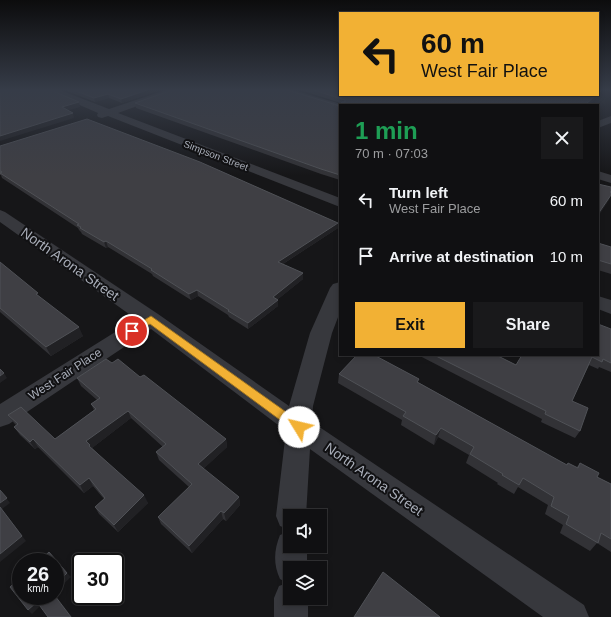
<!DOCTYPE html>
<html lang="en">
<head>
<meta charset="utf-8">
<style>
	body { margin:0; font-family:Helvetica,sans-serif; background:#19191b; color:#f1f3f6; height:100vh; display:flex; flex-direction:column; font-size:15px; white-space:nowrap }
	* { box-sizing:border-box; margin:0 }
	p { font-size:13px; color:#9c9d9f }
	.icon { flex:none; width:22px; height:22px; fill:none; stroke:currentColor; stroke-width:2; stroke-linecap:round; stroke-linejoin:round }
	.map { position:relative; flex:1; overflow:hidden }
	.panel { position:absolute; left:339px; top:104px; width:260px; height:252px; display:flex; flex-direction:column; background:#101012; border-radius:0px; box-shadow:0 2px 6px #0003,0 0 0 1px #303032 }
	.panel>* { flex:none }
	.top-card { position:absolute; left:339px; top:12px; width:260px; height:84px; border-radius:0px; box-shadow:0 2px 6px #0003,0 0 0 1px #303032; background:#f2b134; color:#111; overflow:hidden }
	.controls { position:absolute; left:283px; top:509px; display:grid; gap:8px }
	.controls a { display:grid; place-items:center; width:44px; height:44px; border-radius:0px; background:#101012; box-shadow:0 2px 6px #0003,0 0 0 1px #303032; font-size:20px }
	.speed { position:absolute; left:12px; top:553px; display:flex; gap:8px; font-size:20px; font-weight:700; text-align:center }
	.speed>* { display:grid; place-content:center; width:52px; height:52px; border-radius:50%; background:#101012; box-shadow:0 2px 6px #0003,0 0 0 1px #303032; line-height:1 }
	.speed small { font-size:10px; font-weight:400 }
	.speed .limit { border:2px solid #111; border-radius:6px; background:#fff; color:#111 }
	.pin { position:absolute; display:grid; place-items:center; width:34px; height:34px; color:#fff; margin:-17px; border:2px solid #fff; border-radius:50%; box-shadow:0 1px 4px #0007 }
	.me { position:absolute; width:44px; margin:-22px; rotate:306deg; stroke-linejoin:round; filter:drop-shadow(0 0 3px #0008) }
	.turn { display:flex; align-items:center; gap:14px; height:84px; padding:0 16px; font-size:18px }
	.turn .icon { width:52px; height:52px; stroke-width:2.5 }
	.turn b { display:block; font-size:28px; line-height:34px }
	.round { display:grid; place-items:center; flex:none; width:42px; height:42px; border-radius:0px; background:#19191b }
	.head { display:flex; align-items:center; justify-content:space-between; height:68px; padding:0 16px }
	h1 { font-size:24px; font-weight:700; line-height:30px; color:#1e9e55 }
	.action { display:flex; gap:8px; margin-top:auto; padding:8px 16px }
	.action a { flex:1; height:46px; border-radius:0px; background:#f2b134; color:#111; font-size:16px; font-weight:700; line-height:46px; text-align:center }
	.action a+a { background:#19191b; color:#f1f3f6 }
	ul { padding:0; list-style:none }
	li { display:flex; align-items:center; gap:12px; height:56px; padding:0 16px }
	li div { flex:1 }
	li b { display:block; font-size:15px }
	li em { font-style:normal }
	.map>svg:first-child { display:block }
</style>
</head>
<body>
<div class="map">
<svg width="611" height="617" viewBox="0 0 611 617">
	<rect width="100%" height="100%" fill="#161618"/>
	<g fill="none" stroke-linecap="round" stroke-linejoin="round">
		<!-- minor -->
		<path fill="#37383d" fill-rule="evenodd" d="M43 89H57L109 109 169 89H184L118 113 340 198V207L108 116 102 118 98 117 97 115 98 113Z
			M274 89H290L344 105H340V109Z
			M611 116V123L598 128V121Z
			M598 171 611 175V183L598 179Z
			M0 210 5 212 158 314 289 406 310 333 330 288 333 284 340 282V312L332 333 313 406 312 422 584 605 589 617H543L310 449 306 516H290V530L280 526 276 516 286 431 151 329 9 424 0 427V404L136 319 0 222Z
			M598 296 611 300V314L598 309Z
			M290 531V546H307V568H290V598H308V617H274V598L279 586 287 583 280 579C273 564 274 550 280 535Z"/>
	</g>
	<!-- wall -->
	<path fill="#323236" d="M62 89H163L122 103 109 98 95 102Z
		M297 89H340L600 95 588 105H340L341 103Z
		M135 103 340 106V180L321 174 136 108Z
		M0 146 338 228 283 264 303 273V279L278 299V306L248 329 229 317 228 315 198 296 191 300 153 276 152 274 108 247 106 248 82 234 81 232 79 230 78 228 2 178 1 175H0Z
		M598 243 611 247V274L598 270Z
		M0 262 40 298 83 336 51 356 0 312Z
		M611 329V372L599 367 598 369 589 365 572 401 580 431 575 438 541 422 542 419 418 355H496L516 365Z
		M112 363 140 377 226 439 227 447 203 469 239 497 240 505 226 521 223 519 192 553 161 524 158 517 189 487 159 460 156 452 163 447 131 418 92 448 148 503 118 532 99 514 95 507 104 499 93 486 84 493 38 447 35 449 20 435 14 427 16 425 14 423 8 415 55 439 94 410 91 404 97 400 81 386 77 378Z
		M339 374 419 379 418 382 566 465 568 463 576 468 580 463 597 477 611 484V552L597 543 590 551 560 533 563 525 545 514 548 505 518 487 514 494 497 484 498 483 466 463 469 455 438 437 434 445 401 425 402 420 338 383Z"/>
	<!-- shaded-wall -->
	<path fill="#212124" d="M150 89H163L122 103 121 99Z
		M601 91 600 95 588 105H585L596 95H598V94Z
		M108 94 109 98 95 102 94 98Z
		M79 102 80 107 63 112 62 107Z
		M73 113 74 118 0 141V136Z
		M611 195 609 200 598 217V214Z
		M338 223V228L278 267V262Z
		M106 241 108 247 106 248 104 242Z
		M303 273V279L273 303V297Z
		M197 290 198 296 191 300 189 294Z
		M278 300V306L248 329V323Z
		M79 327 83 336 51 356 46 347Z
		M4 373 7 378 0 383V376Z
		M128 411 131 418 92 448 94 453 93 454 86 441Z
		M441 428 438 437 434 445 436 435Z
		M33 439 38 447 35 449 30 442Z
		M226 439 227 447 200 472 198 464Z
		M89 478 93 486 84 493 80 485Z
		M0 490 10 503 2 509 26 541 0 562Z
		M144 495 148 503 118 532 114 525Z
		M239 497 240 505 226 521 224 513Z
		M221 511 223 519 192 553 189 546Z
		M67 573 71 577 55 592V585Z
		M55 595 72 617H71L55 596Z
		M37 602 41 605 32 614 28 610Z"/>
	<!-- building -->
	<path fill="#3f3f44" stroke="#4f5156" d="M0 89H48L79 102 62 107 73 113 0 136Z
		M71 89H150L121 99 108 94 94 98Z
		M175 89H284L340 106V175L321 169 135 103Z
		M310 89H340V95H596L585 105H340L342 102H345V100Z
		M598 89 601 91 598 94Z
		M87 119 200 162 338 223 278 262 303 273 273 297 278 300 248 323 228 311 229 310 197 290 189 294 151 270 152 269 106 241 104 242 80 228 81 227 77 225 79 224 0 173 2 172 0 171V146Z
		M598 184 611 187V191L610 192 611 193V195L598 214Z
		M598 243 611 247V264L598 260Z
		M0 262 38 293 36 294 79 327 46 347 0 308Z
		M598 324 611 329V363L603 359 602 362 592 357 572 401 588 408 580 431 545 414 546 411 434 355H496L516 365 522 355H598Z
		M357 355H374L419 379 417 382 567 465 568 463 578 468 580 463 599 473 597 477 611 484V539L601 533 598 543 566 524 569 516 551 506 554 497 523 478 519 485 502 475 503 474 470 454 474 447 441 428 436 435 403 416 406 412 339 374Z
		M106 359 112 363 118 359 140 377 144 375 226 439 198 464 239 497 224 513 221 511 189 546 158 517 192 484 156 452 166 444 128 411 86 441 90 445 89 446 144 495 114 525 95 507 105 498 89 478 80 485 33 439 30 442 14 427 18 424 8 415 21 407 55 439 96 409 91 404 100 398 77 378Z
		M0 369 4 373 0 376Z
		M0 490 7 498 0 503Z
		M0 507 22 536 0 554Z
		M49 552 67 573 55 585V562H38Z
		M383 572 440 617H354Z
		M21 577V596H55L71 617H48L37 602 28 610 10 587Z"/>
	<!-- sky -->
	<linearGradient id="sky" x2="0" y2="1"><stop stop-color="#0c0c0d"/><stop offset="0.51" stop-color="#363c48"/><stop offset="1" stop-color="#363c48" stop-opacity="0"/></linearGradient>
	<rect width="611" height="176" fill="url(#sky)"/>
	<!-- route -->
	<path fill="#f2b134" stroke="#9d7322" d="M151 316 303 424 305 427 303 431 299 432 295 431 150 324 135 333H129L127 331 129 329Z"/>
	<g text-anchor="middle" stroke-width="4" stroke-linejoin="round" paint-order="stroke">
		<!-- far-street labels -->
		<g font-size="10" fill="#a8adb8" stroke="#111113">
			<text transform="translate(216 155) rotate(21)" y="4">Simpson Street</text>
		</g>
		<!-- street labels -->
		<g font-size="12" fill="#a8adb8" stroke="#111113">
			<text transform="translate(65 374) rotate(-33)" y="4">West Fair Place</text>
		</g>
		<!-- near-street labels -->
		<g font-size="14" fill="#a8adb8" stroke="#111113">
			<text transform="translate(70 264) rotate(35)" y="5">North Arona Street</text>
			<text transform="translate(374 479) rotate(35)" y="5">North Arona Street</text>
		</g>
	</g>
</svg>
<div class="controls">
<a><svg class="icon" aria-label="sound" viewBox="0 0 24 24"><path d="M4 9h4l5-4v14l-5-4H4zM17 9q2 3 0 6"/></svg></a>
<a><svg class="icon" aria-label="layers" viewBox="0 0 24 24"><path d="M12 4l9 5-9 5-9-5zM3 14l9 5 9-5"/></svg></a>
</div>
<div class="speed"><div>26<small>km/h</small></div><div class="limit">30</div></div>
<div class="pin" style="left:132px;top:331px;background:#d93025"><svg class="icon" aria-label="arrive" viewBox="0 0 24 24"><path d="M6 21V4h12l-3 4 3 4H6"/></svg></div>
<svg class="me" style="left:299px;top:427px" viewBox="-20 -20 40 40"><circle r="19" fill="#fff"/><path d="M0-13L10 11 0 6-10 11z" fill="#f2b134"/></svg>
<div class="top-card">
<div class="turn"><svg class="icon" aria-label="left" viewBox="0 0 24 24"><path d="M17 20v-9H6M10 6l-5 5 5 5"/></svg><div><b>60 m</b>West Fair Place</div></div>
</div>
<section class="panel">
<div class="head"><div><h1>1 min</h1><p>70 m · 07:03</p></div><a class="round"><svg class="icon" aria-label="close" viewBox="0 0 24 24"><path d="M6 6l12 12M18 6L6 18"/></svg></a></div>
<ul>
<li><svg class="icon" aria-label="left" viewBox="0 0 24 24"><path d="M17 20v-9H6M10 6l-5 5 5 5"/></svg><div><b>Turn left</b><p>West Fair Place</p></div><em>60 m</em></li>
<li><svg class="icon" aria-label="arrive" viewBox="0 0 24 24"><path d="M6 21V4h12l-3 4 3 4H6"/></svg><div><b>Arrive at destination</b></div><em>10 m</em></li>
</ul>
<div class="action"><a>Exit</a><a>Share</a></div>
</section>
</div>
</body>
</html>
